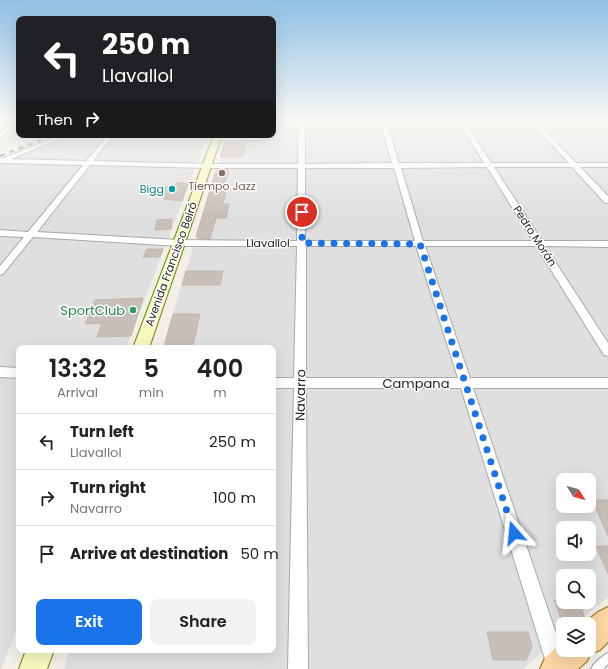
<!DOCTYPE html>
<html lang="en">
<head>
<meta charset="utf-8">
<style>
	body { margin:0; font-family:Poppins,sans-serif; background:#f2f2f2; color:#222; height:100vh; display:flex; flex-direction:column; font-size:15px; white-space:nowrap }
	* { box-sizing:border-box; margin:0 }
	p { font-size:13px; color:#767676 }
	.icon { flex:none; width:22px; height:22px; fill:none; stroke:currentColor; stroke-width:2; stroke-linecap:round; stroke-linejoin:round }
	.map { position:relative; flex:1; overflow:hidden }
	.details { position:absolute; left:16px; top:345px; width:260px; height:308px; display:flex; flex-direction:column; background:#fff; border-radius:8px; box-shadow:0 4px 16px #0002 }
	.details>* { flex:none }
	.hud { position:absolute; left:16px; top:16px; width:260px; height:122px; border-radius:8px; box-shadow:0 4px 16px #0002; background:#202124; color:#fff; overflow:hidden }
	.needle { width:26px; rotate:127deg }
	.fabs { position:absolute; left:556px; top:473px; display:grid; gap:8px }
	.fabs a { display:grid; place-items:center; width:40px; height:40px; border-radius:8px; background:#fff; box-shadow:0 4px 16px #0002; font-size:20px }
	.pin { position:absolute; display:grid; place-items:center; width:34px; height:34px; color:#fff; margin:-17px; border:2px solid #fff; border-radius:50%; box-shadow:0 1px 4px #0007 }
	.me { position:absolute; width:44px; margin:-22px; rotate:342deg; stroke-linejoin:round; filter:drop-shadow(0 0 3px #0008) }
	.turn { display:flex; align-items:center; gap:14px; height:84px; padding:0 20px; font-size:18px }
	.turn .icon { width:52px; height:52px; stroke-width:2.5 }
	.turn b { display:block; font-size:28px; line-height:34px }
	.then { display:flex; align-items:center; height:38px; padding:0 20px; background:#0003; gap:8px; font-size:15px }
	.eta { display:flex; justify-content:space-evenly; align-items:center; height:68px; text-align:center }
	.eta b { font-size:24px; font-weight:600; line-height:28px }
	.cta { display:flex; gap:8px; margin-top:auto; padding:8px 20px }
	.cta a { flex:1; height:46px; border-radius:8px; background:#1a73e8; color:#fff; font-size:16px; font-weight:600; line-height:46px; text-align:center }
	.cta a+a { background:#f2f2f2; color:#222 }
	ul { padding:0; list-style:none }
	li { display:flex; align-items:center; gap:12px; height:56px; padding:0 20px; border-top:1px solid #e0e0e0 }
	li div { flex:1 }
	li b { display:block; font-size:15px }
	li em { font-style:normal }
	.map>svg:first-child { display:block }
</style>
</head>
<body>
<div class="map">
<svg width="608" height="669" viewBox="0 0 608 669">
	<rect width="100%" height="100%" fill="#f2efe9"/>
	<!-- residential -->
	<path fill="#e0dfdf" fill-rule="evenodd" d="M0 121H19V135H32L12 143 0 142Z
		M273 121H608V597L575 624H563V634L523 669H64L69 650H273V348H162L228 135H273ZM563 480H589V506H563ZM563 528H589V554H563ZM563 576H589V602H563Z
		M72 135H208L126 348H19V624L1 669H0V164Z"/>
	<!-- building -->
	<path fill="#c7bfb8" stroke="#c4b6ab" d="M225 142H240V144H246L243 157H220Z
		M219 170H229L225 183H228L223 204H229L226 218H216L210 239H201L196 237 213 180 216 171Z
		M176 183H188L182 201 164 199 166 195H160L165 187 175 186Z
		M172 219 171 229 155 230 157 220Z
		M147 249H163L160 257H143Z
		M186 271H223L220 285H182Z
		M143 298 131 336 97 337 102 323 85 324 95 300Z
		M173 314H200L193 345H190L189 348H164Z
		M592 500H608V536Z
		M596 546H608V574Z
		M554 600H563V602H579L585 618 576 624H563Z
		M487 632H528L532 647 526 660H493Z"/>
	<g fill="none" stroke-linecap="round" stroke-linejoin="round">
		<defs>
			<path id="service" d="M217 138H261L263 139 261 140H216L215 139Z
				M608 653V664L603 669H591C594 663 602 656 608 653Z"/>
			<path id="minor" d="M15 121H19V124L0 138V133Z
				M299 121H305V164L392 163 380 121H386L399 163H484L458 121H464L491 163H569L530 121H536L576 163H608V167H580L608 196V203H605L572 167H494L542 241H608V247L545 246 608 343V356L604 355 536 246H425L470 378H608V388H473L568 669H548L461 388H306L308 669H288L294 388H273V378H294L297 246H179L33 237 3 274 0 275V266L24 237 0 236V230L28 232 83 165 0 163V159L4 158 61 135H69L11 159 86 161 108 135H114L93 161 207 164H298ZM90 165 207 168H298L297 241 179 240 37 232ZM487 167 533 241H423L401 168ZM305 168H394L415 241H305ZM306 246H416L458 378H306Z
				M603 121H608V125Z
				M0 367 19 368V378L0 377Z"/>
			<path id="secondary" d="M214 135H222L149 348H133Z
				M26 650H54L47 669H19Z"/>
			<path id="primary" d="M608 607V642L600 650 590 654 587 661 578 669H540L545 658 563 641V650H589V624H583L598 612Z"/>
		</defs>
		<!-- service casing -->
		<use href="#service" stroke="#a9a9a9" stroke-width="2.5"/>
		<!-- minor casing -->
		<use href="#minor" stroke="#a9a9a9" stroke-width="2"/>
		<!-- secondary casing -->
		<use href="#secondary" stroke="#707d05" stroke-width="2"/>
		<!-- primary casing -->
		<use href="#primary" stroke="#a06b00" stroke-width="2"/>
		<!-- service -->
		<use href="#service" fill="#fff" fill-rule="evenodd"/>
		<!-- minor -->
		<use href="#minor" fill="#fff" fill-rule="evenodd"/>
		<!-- secondary -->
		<use href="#secondary" fill="#f7fabf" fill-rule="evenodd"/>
		<!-- primary -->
		<use href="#primary" fill="#fcd6a4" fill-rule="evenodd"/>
		<!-- rail -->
		<path stroke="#707070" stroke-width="2" stroke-dasharray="5 5" stroke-linecap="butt" d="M0 156 54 135"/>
	</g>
	<!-- sky -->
	<linearGradient id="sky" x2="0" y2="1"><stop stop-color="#8fc0e4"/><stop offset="0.56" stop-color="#f9f8f5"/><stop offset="1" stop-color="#f9f8f5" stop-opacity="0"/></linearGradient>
	<rect width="608" height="215" fill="url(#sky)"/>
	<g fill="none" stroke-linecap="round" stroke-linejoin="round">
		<!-- route -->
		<path stroke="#1a73e8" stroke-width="7" stroke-dasharray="0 12.6" d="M302 212V243L420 244 514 533"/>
	</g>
	<!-- markers -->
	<circle fill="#8d6e63" stroke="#fff" stroke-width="1.5" cx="222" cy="173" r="4"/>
	<circle fill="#0f9aa8" stroke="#fff" stroke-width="1.5" cx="172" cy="189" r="4"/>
	<circle fill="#2e9e5b" stroke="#fff" stroke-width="1.5" cx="133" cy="310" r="4"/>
	<g text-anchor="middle" stroke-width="3" stroke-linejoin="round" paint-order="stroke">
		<!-- far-education labels -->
		<g font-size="11" fill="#785e54" stroke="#fff">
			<text x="222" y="190">Tiempo Jazz</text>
		</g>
		<!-- far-culture labels -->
		<g font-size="11" fill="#0d838f" stroke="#fff" text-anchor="end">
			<text x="164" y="193">Bigg</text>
		</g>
		<!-- far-street labels -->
		<g font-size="11" fill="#222" stroke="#fff">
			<text transform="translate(535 236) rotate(57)" y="4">Pedro Morán</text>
			<text x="268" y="247">Llavallol</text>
			<text transform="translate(171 264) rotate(-70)" y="4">Avenida Francisco Beiró</text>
		</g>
		<!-- leisure labels -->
		<g font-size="13" fill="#27864d" stroke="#fff" text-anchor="end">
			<text x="125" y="315">SportClub</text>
		</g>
		<!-- street labels -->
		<g font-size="13" fill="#222" stroke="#fff">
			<text x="416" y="388">Campana</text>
			<text transform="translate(300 395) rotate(-89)" y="5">Navarro</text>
		</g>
	</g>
</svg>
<div class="fabs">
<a><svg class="needle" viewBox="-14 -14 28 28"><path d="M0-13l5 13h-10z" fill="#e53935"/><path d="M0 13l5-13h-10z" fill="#767676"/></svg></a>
<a><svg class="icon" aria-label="sound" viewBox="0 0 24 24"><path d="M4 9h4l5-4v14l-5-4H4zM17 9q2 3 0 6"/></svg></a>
<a><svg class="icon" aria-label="search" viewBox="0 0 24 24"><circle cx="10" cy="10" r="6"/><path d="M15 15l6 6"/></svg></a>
<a><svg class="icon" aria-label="layers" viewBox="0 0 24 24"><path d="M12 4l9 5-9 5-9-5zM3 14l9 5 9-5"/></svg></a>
</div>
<div class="pin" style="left:302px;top:212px;background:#d93025"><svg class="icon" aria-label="arrive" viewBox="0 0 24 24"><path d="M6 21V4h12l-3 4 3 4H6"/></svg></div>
<svg class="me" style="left:514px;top:533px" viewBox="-20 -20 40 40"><path d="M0-17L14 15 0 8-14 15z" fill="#1a73e8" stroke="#fff" stroke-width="4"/></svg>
<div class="hud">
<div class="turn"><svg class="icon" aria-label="left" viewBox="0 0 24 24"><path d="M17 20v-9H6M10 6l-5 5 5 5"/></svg><div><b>250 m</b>Llavallol</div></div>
<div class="then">Then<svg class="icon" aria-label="right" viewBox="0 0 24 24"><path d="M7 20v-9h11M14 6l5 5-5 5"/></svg></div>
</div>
<section class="details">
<div class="eta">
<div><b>13:32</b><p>Arrival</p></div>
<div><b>5</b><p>min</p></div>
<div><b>400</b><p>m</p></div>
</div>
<ul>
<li><svg class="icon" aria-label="left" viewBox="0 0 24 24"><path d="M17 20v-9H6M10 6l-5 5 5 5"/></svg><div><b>Turn left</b><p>Llavallol</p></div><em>250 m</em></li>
<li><svg class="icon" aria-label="right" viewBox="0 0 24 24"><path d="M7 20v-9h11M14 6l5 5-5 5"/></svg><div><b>Turn right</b><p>Navarro</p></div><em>100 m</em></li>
<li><svg class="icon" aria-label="arrive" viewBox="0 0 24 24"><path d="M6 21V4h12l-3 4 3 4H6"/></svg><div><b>Arrive at destination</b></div><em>50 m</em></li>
</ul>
<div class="cta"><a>Exit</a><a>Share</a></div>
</section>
</div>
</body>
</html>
